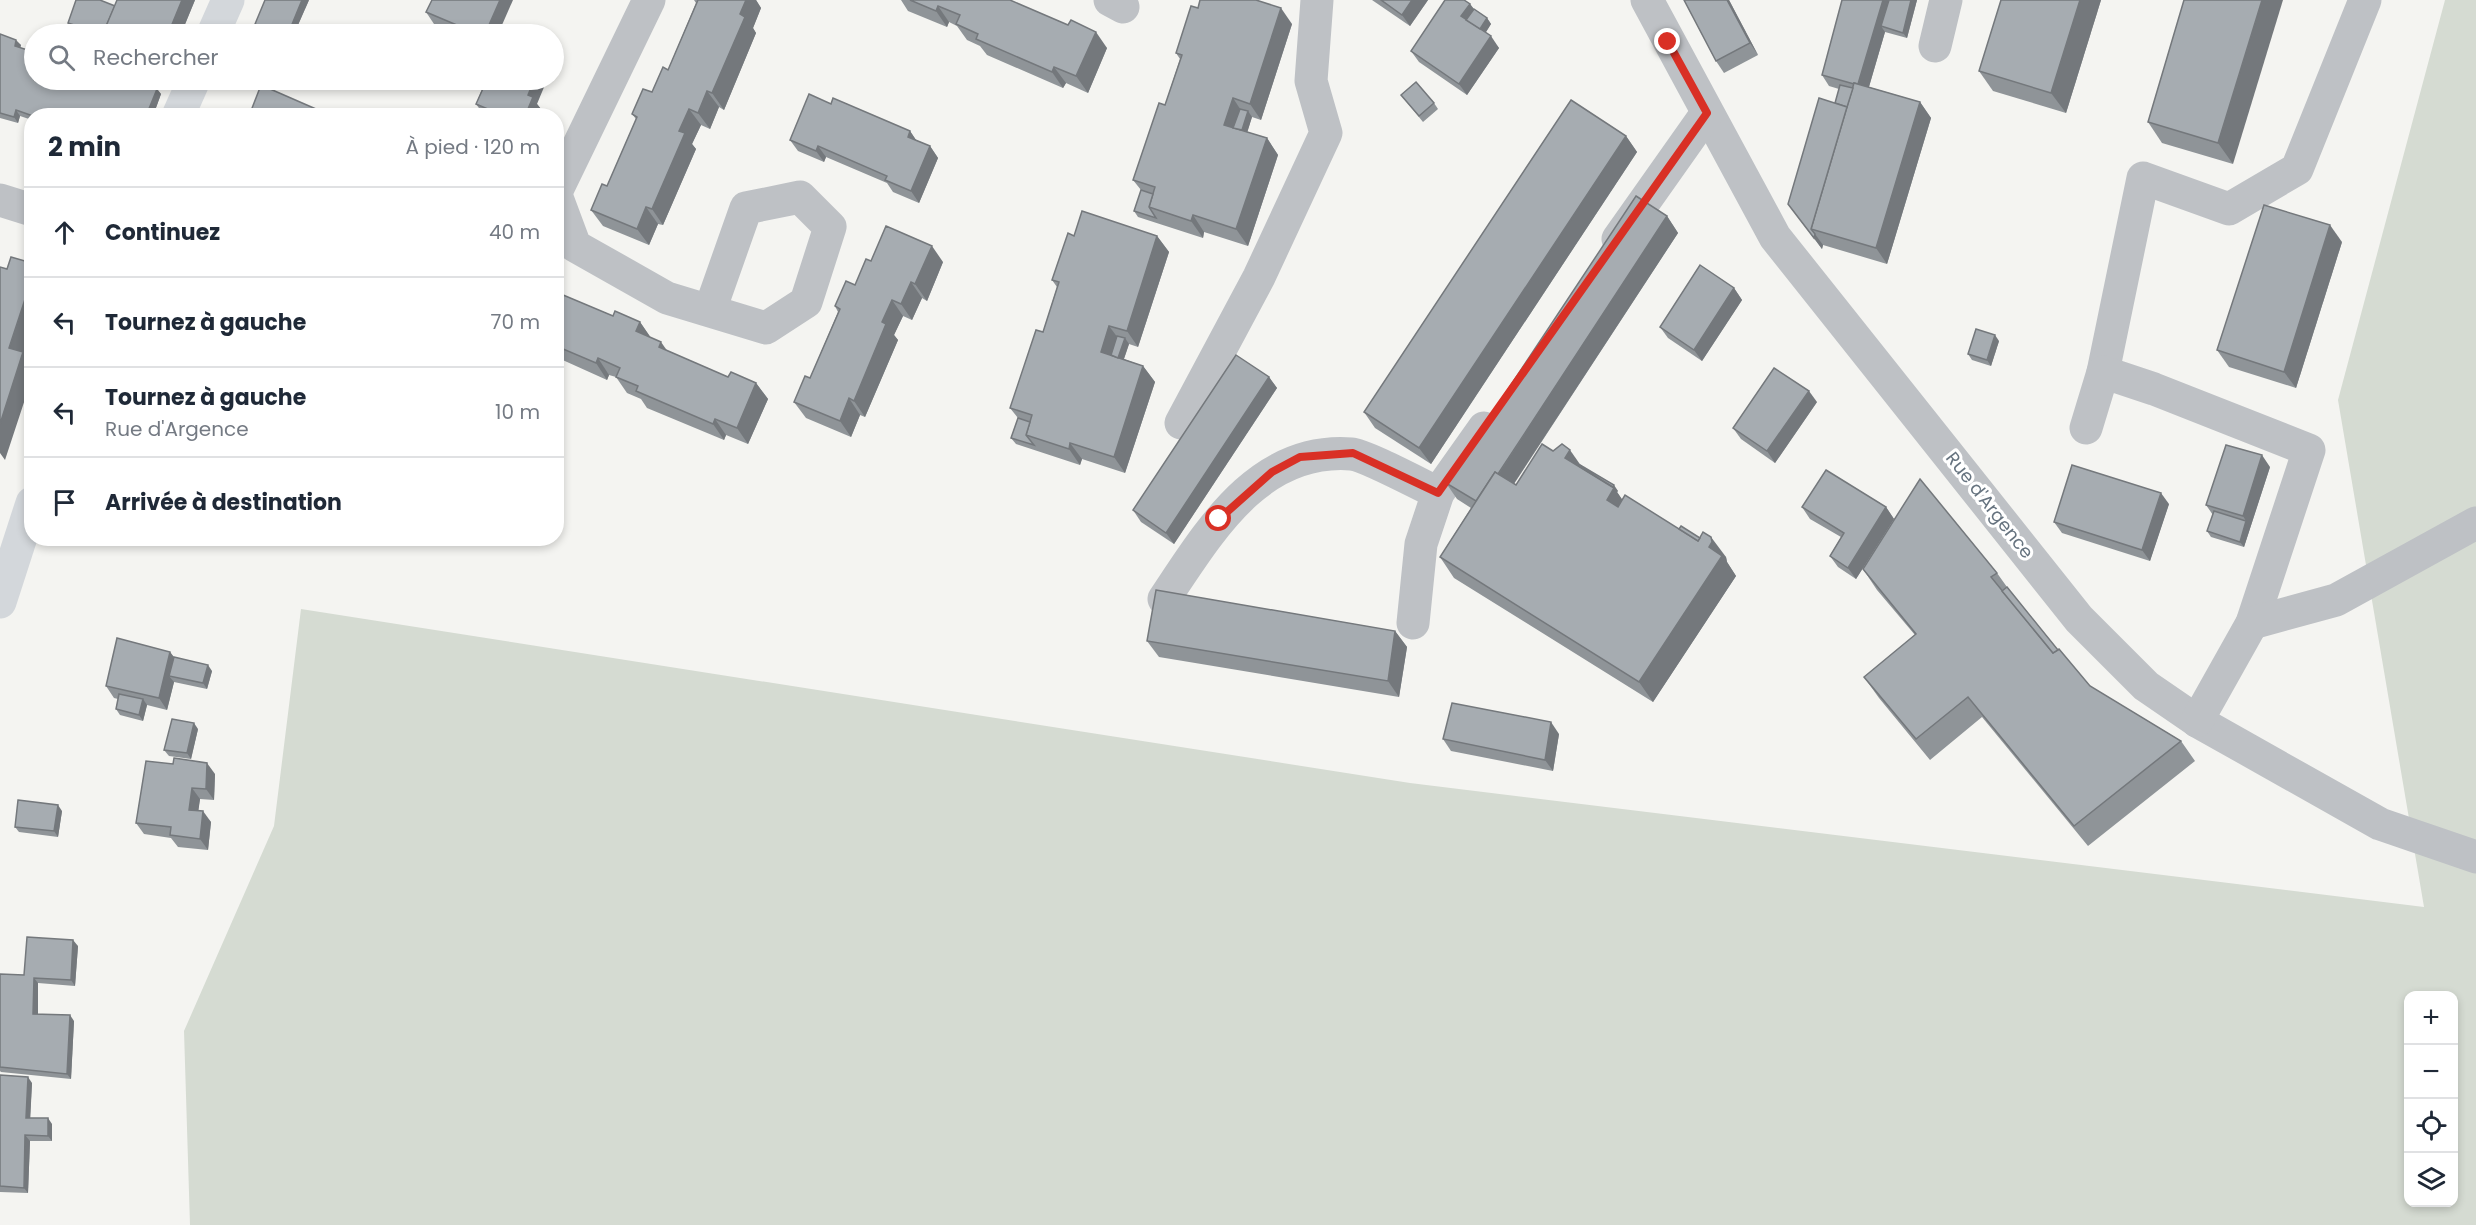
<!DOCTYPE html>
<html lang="fr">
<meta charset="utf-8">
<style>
body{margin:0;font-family:Poppins,sans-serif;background:#f2f2f3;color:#1f2937}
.controls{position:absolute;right:18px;bottom:18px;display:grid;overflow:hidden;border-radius:12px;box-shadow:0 3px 9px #0003}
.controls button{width:54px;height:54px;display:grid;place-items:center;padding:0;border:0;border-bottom:2px solid #e0e1e3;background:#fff;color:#1f2937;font:30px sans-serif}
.stop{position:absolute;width:18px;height:18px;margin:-14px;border:4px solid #d93025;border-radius:50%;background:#fff}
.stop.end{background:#d93025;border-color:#fff;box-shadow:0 2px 6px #0008}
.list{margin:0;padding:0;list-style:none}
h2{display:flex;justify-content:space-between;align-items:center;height:78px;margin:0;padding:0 24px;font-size:26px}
h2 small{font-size:20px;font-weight:400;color:#747a83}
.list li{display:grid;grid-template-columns:39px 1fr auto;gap:18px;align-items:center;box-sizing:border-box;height:90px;padding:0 24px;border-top:2px solid #e0e1e3}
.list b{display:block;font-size:22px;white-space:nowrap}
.list p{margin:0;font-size:20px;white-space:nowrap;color:#747a83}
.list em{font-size:20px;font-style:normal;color:#747a83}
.icon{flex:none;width:33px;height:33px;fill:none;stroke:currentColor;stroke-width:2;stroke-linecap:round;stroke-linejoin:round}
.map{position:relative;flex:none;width:2476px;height:1225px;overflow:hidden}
.search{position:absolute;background:#fff;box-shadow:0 3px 9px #0003;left:24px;top:24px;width:540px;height:66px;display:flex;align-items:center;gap:15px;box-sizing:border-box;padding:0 21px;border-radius:33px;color:#747a83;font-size:22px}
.panel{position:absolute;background:#fff;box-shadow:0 3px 9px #0003;left:24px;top:108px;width:540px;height:438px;border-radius:24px}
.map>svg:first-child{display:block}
.green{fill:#d5dbd2;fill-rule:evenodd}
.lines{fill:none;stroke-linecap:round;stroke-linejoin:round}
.minor{stroke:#bec1c5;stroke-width:33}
.major{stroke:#d3d7db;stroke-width:33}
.wall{fill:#8f9498}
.shaded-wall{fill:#74787c}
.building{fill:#a6acb1;stroke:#74787c;stroke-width:1.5}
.route{stroke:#d93025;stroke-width:8}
.labels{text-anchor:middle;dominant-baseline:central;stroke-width:6;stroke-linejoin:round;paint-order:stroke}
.street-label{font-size:18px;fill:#66737f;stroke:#fff}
</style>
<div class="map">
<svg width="2476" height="1225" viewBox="0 0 2476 1225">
<rect width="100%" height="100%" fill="#f4f4f1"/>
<path class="green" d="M2445 0H2476V1225H190L184 1031 274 826 301 609 1410 783 2424 907 2338 400ZM2408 996H2454V1202H2408Z"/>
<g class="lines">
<g class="minor">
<path d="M1110 0 1123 7"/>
<path d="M1647 0 1775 237 2079 619 2146 686 2197 721 2380 824 2476 857"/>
<path d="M1935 46 1946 0"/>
<path d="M556 192 649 0"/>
<path d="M556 195 575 246 667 298 766 328 806 302 830 227 800 197 746 208 710 310"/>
<path d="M0 200 32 210"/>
<path d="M1618 239 1707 113"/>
<path d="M2103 372 2143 178 2229 209 2297 169 2365 0"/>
<path d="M1181 423 1259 277 1326 133 1311 81 1317 0"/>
<path d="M2086 428 2103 372 2154 389 2309 450 2252 623 2197 721"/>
<path d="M1164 599C1209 532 1258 447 1351 454 1365 455 1421 485 1438 493"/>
<path d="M1413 623 1421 544 1438 493 1484 428"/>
<path d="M2252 623 2336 600 2476 523"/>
</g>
<g class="major">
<path d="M213 34 228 0"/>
<path d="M178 116 194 80"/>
<path d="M0 602 32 503"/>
</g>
</g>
<g class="wall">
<path d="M117 0H195L181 34H88L72 29 68 23 115 6Z"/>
<path d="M309 0 294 34H269L259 30 255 24Z"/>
<path d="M694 0H756L761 8 753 28 756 33 724 110 719 107 710 129 701 125 692 144 696 149 663 225 658 224 649 245 603 226 591 210 607 186 636 119 632 114 652 92 668 70 696 3Z"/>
<path d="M901 0H1010L1107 48 1088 93 1066 83 1063 88 987 55 980 46 967 40 957 26 949 22 947 27 908 11Z"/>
<path d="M1372 0H1428L1410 26Z"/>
<path d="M1684 0H1729L1758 55 1724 73 1716 61Z"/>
<path d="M1842 0H1917L1907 38 1885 32 1869 87 1920 102 1931 118 1887 264 1823 245 1822 249 1788 204 1835 103 1839 89 1829 86 1822 75Z"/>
<path d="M2001 0H2101L2066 113 1993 91 1979 71Z"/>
<path d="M2184 0 2233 164 2162 143 2148 122Z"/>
<path d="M1470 4 1474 9 1487 18 1491 24 1485 33 1499 48 1467 95 1419 62 1411 51Z"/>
<path d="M1198 8 1292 24 1261 120 1252 117 1247 132 1267 138 1278 155 1248 246 1204 232 1203 238 1138 217 1134 211 1141 190 1133 180 1165 105 1180 59 1176 53Z"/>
<path d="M426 12 498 34H459L434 24Z"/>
<path d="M0 34 21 45 20 48 127 84 157 89 161 94 153 116H32V120L20 116 18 123 0 118Z"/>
<path d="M481 80 537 104 541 109 538 116 484 115 476 104 484 84Z"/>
<path d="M1401 95 1434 103 1438 109 1423 122Z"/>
<path d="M831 104 910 131 916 140 930 146 938 158 919 203 893 192 887 183 826 157 824 162 798 151 790 140Z"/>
<path d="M1626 136 1637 152 1431 464 1375 428 1364 412Z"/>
<path d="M1667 216 1678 233 1514 484 1516 485 1553 451 1580 465 1618 491 1617 492 1622 500 1726 557 1727 562 1736 576 1653 702 1454 578 1440 557 1471 508 1457 499 1446 483Z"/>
<path d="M1074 236H1157L1169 252 1138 347 1129 344 1124 359 1143 366 1155 382 1125 473 1082 459 1080 465 1016 444 1011 438 1018 418 1010 408 1043 332 1057 287 1052 280Z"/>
<path d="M2342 242 2296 388 2229 367 2217 350Z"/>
<path d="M871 261 943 262 927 301 922 298 912 320 903 316 894 335 898 340 865 417 860 415 851 437 806 418 794 402 810 378 838 312 835 306 855 285Z"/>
<path d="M1734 288 1742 300 1702 361 1668 338 1660 327Z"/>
<path d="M556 292 613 316 640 322 651 338 667 351 728 377 756 383 768 399 748 444 726 435 724 440 647 408 641 399 627 393 616 377 609 375 607 380 556 357Z"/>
<path d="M1999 341 1991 366 1972 360 1968 354Z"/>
<path d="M1269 377 1277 388 1174 544 1141 522 1133 510Z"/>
<path d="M1817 402 1775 463 1741 439 1733 428Z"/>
<path d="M2270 467 2244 547 2211 537 2207 531 2213 515 2206 505Z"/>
<path d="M2169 504 2150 561 2062 533 2054 522Z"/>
<path d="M1802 507H1886L1894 519 1856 579 1838 567 1830 556 1841 537 1810 519Z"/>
<path d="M1863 569 1997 573 2007 587 2058 650 2090 686 2181 741 2195 761 2088 846 1982 717 1930 760 1879 698 1864 677 1915 635 1877 590Z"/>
<path d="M1395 631 1407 647 1399 697 1159 657 1147 641Z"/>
<path d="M170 652 174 657 212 671 207 689 174 682 167 710 147 705 143 721 120 715 116 709 118 699 114 698 106 686Z"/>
<path d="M198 729 191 759 169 756 164 750Z"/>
<path d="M1559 734 1553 771 1451 751 1443 739Z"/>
<path d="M146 761 215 774 214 800 200 799 198 811 211 822 208 850 178 847 171 838 144 834 136 823Z"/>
<path d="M62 811 58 837 19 832 15 827Z"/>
<path d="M78 946 75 986 38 983V1014L74 1021 71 1079 1 1072 0 1071V984L24 975Z"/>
<path d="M0 1075 32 1083 30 1118 52 1124V1141H30L28 1193 0 1192Z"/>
</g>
<g class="shaded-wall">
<path d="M182 0H195L181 34H168Z"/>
<path d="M302 0H309L294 34H288Z"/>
<path d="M500 0H513L498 34H485Z"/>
<path d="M746 0H756L761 8 753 28 756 33 724 110 712 93 740 14Z"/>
<path d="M1412 0H1428L1410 26 1402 15Z"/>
<path d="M1727 0H1729L1758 55 1750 43Z"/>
<path d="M1883 0H1895L1881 26 1885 32 1826 233 1858 85Z"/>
<path d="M1911 0H1917L1907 38 1903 33Z"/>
<path d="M2080 0H2101L2066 113 2051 93Z"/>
<path d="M2262 0H2283L2233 164 2218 143Z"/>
<path d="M1470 4 1478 15 1465 22 1461 16Z"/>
<path d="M938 6 949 22 947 27 936 11Z"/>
<path d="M1281 8 1292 24 1261 120 1250 104Z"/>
<path d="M1487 18 1491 24 1483 37 1479 31Z"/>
<path d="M1096 32 1107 48 1088 93 1076 76Z"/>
<path d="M1491 36 1499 48 1467 95 1459 84Z"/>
<path d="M16 40 21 45 19 52 15 46Z"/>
<path d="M1054 67 1066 83 1063 88 1052 72Z"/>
<path d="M534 80H547L537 104 541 109 538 116H525L528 95Z"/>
<path d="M157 89 161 94 153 116H146Z"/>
<path d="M707 91 719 107 710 129 698 113Z"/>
<path d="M1233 98 1244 115 1237 137 1224 125Z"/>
<path d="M1920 102 1931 118 1887 264 1876 248Z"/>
<path d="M689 109 701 125 692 144 696 149 663 225 652 209 679 131Z"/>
<path d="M16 110 20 116 18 123 14 117Z"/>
<path d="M1248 111 1252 117 1244 143 1240 137Z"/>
<path d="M910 131 918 143 908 137Z"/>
<path d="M1626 136 1637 152 1431 464 1419 448Z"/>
<path d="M1267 138 1278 155 1248 246 1236 229Z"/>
<path d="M818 146 826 157 824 162 816 151Z"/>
<path d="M930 146 938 158 919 203 911 191Z"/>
<path d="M646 207 658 224 649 245 637 229Z"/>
<path d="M1193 215 1204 232 1203 238 1191 221Z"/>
<path d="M1667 216 1678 233 1490 520 1479 504Z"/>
<path d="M2330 225 2342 242 2296 388 2284 372Z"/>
<path d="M1815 234 1823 245 1822 249 1814 238Z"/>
<path d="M1157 236 1169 252 1138 347 1127 331Z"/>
<path d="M932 246 943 262 927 301 915 284Z"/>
<path d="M32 278V330L24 353 32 364V378L5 460 0 453V424L9 348Z"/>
<path d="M911 282 922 298 912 320 901 304Z"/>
<path d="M1734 288 1742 300 1702 361 1694 350Z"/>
<path d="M892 300 903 316 894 335 898 340 865 417 854 401 882 322Z"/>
<path d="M640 322 651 338 636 331Z"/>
<path d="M1109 326 1121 342 1114 364 1101 352Z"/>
<path d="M1995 335 1999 341 1991 366 1987 360Z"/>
<path d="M1125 338 1129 344 1120 370 1116 364Z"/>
<path d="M661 342 673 359 659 347Z"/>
<path d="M598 358 609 375 607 380 596 363Z"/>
<path d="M1143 366 1155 382 1125 473 1114 457Z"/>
<path d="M1269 377 1277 388 1174 544 1166 533Z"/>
<path d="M756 383 768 399 748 444 737 428Z"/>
<path d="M1809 391 1817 402 1775 463 1767 451Z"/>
<path d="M849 398 860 415 851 437 840 421Z"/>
<path d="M715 419 726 435 724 440 713 424Z"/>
<path d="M1070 443 1082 459 1080 465 1069 449Z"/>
<path d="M1570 450 1584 470 1565 458Z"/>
<path d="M2262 455 2270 467 2244 547 2240 542 2246 521 2243 516Z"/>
<path d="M1614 485 1618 491 1617 492 1629 509 1621 521 1607 500 1609 494Z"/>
<path d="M2161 493 2169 504 2150 561 2142 550Z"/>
<path d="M1886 507 1894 519 1856 579 1848 568Z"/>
<path d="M1711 537 1726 557 1727 562 1736 576 1653 702 1639 682 1709 547Z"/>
<path d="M1395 631 1407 647 1399 697 1388 681Z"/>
<path d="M170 652 178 663 169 676 174 682 167 710 159 698Z"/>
<path d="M208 665 212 671 207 689 203 683Z"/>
<path d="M143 699 147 705 143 721 139 715Z"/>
<path d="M1551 722 1559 734 1553 771 1545 760Z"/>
<path d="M194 723 198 729 191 759 187 753Z"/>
<path d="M207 763 215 774 214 800 206 789Z"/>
<path d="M192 788 200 799 197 821 189 810Z"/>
<path d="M58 805 62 811 58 837 54 831Z"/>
<path d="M203 811 211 822 208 850 200 839Z"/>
<path d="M73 940 78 946 75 986 71 980Z"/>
<path d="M34 978 38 983V1020L33 1014Z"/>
<path d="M70 1015 74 1021 71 1079 67 1074Z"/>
<path d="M28 1077 32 1083 30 1123 26 1118Z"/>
<path d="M48 1118 52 1124V1141L48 1136Z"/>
<path d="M25 1135 30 1141 28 1193 24 1188Z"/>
</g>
<g class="building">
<path d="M76 0H100L115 6 104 31 106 34H101L68 23Z"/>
<path d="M117 0H182L168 34H114L104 31Z"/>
<path d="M265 0H302L288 34H279L255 24Z"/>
<path d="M432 0H500L485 34H478L426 12Z"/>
<path d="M698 0H746L740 14 745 17 712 93 707 91 698 113 689 109 679 131 685 133 652 209 646 207 637 229 591 210 602 184 607 186 637 117 632 114 643 89 652 92 663 67 668 70Z"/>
<path d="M910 0H1010L1068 25 1071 20 1096 32 1076 76 1054 67 1052 72 976 39 978 34 956 24 960 15 938 6 936 11Z"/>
<path d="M1200 0H1256L1281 8 1250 104 1233 98 1224 125 1267 138 1236 229 1193 215 1191 221 1149 207 1155 187 1133 180 1159 103 1165 105 1182 55 1176 53 1191 6 1198 8Z"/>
<path d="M1381 0H1412L1402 15Z"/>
<path d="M1445 0H1464L1470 4 1461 16 1491 36 1459 84 1411 51Z"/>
<path d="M1684 0H1727L1750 43 1716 61Z"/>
<path d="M1842 0H1883L1858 84 1854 83V84L1822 75Z"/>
<path d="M1889 0H1911L1903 33 1881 26Z"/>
<path d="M2001 0H2080L2051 93 1979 71Z"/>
<path d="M2184 0H2262L2218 143 2148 122Z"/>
<path d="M1474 9 1487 18 1480 29 1466 20Z"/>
<path d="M0 34 16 40 15 46 34 52V80H113L127 84 128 80H129L157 89 146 116H33L16 110 14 117 0 113Z"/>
<path d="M481 80H534L528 95 533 97 525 116H504L476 104 486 82Z"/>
<path d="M1416 82 1434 103 1419 116 1401 95Z"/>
<path d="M1854 83 1920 102 1876 248 1811 229Z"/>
<path d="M261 85 332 116H249Z"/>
<path d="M1840 85 1853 88 1847 107 1835 103Z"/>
<path d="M809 94 831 104 833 98 910 131 908 137 930 146 911 191 885 180 887 176 818 146 816 151 790 140Z"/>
<path d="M1819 98 1847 107 1811 229 1815 234 1814 238 1788 204Z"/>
<path d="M1571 100 1626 136 1419 448 1364 412Z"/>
<path d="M1240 109 1248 111 1242 130 1233 128Z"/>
<path d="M1141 190 1153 194 1149 207 1156 218 1134 211Z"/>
<path d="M1636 196 1667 216 1498 474 1495 472 1476 501 1446 483Z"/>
<path d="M2264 205 2330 225 2284 372 2217 350Z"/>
<path d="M1082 211 1157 236 1127 331 1109 326 1101 352 1143 366 1114 457 1070 443 1069 449 1026 435 1032 415 1010 408 1036 330 1043 332 1059 282 1052 280 1068 233 1074 236Z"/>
<path d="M886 226 932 246 915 284 911 282 901 304 892 300 882 322 886 324 854 401 849 398 840 421 794 402 805 376 810 378 840 309 835 306 846 281 855 285 866 259 871 261Z"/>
<path d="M11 257 32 263V278L9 348 23 352 0 424V267L7 269Z"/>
<path d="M1700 265 1734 288 1694 350 1660 327Z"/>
<path d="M556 292 613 316 615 311 640 322 636 331 661 342 659 347 728 377 731 372 756 383 737 428 715 419 713 424 636 391 638 386 616 377 620 368 598 358 596 363 556 346Z"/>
<path d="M1976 329 1995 335 1987 360 1968 354Z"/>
<path d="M1117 336 1125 338 1118 358 1111 355Z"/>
<path d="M1236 355 1269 377 1166 533 1133 510Z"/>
<path d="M1774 368 1809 391 1767 451 1733 428Z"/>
<path d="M1018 418 1030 422 1026 435 1034 445 1011 438Z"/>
<path d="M1542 444 1553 451 1562 444 1570 450 1565 458 1614 488 1607 500 1618 507 1625 495 1698 541 1703 532 1711 537 1712 542 1709 547 1722 556 1639 682 1440 557 1495 472 1516 485Z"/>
<path d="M2226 445 2262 455 2243 516 2206 505Z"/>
<path d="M1580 465 1614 485 1613 487 1579 466Z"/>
<path d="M2072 465 2161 493 2142 550 2054 522Z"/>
<path d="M1826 470 1886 507 1848 568 1830 556 1844 533 1802 507Z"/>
<path d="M1920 479 1997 573 1991 577 2053 653 2059 649 2090 686 2181 741 2074 826 1968 697 1916 739 1864 677 1916 634 1863 569Z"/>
<path d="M2214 511 2246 521 2240 542 2207 531Z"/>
<path d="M1681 526 1700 538 1698 541 1679 529Z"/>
<path d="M2007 587 2058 650 2053 653 2002 591Z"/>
<path d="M1156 590 1395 631 1388 681 1147 641Z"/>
<path d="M117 638 170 652 159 698 106 686Z"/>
<path d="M174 657 208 665 203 683 169 676Z"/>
<path d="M119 694 143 699 139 715 116 709Z"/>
<path d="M1452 703 1551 722 1545 760 1443 739Z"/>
<path d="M172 719 194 723 187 753 164 750Z"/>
<path d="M174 758 207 763 206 789 192 788 189 810 203 811 200 839 170 835 171 827 136 823 146 761 173 764Z"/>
<path d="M18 800 58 805 54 831 15 827Z"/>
<path d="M27 937 73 940 71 980 34 978 33 1014 70 1015 67 1074 0 1067V974L24 975Z"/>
<path d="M0 1075 28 1077 26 1118H48V1136L25 1135 24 1188 0 1186Z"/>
</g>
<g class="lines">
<path class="route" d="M1219 519 1272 472 1300 457 1353 453 1438 493 1707 113 1668 42"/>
</g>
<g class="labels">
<g class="street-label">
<text transform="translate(1990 505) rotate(52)">Rue d'Argence</text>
</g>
</g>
</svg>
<div class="controls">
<button>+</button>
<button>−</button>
<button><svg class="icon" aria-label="locate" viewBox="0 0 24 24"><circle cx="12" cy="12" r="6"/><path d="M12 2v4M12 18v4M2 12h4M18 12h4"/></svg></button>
<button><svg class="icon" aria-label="layers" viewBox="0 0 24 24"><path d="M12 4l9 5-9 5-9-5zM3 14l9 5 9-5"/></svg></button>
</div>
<div class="stop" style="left:1219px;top:519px"></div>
<div class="stop end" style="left:1668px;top:42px"></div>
<div class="search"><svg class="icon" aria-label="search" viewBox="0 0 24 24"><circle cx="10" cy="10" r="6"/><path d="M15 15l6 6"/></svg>Rechercher</div>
<section class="panel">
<h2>2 min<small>À pied · 120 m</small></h2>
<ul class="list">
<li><svg class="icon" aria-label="ahead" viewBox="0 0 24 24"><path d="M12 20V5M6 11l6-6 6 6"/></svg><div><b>Continuez</b></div><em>40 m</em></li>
<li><svg class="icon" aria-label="left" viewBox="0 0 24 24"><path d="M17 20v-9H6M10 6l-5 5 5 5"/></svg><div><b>Tournez à gauche</b></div><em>70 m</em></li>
<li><svg class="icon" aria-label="left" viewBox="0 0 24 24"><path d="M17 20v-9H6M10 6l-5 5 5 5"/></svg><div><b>Tournez à gauche</b><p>Rue d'Argence</p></div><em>10 m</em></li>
<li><svg class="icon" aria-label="arrive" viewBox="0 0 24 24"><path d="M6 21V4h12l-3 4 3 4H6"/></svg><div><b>Arrivée à destination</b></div></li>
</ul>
</section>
</div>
